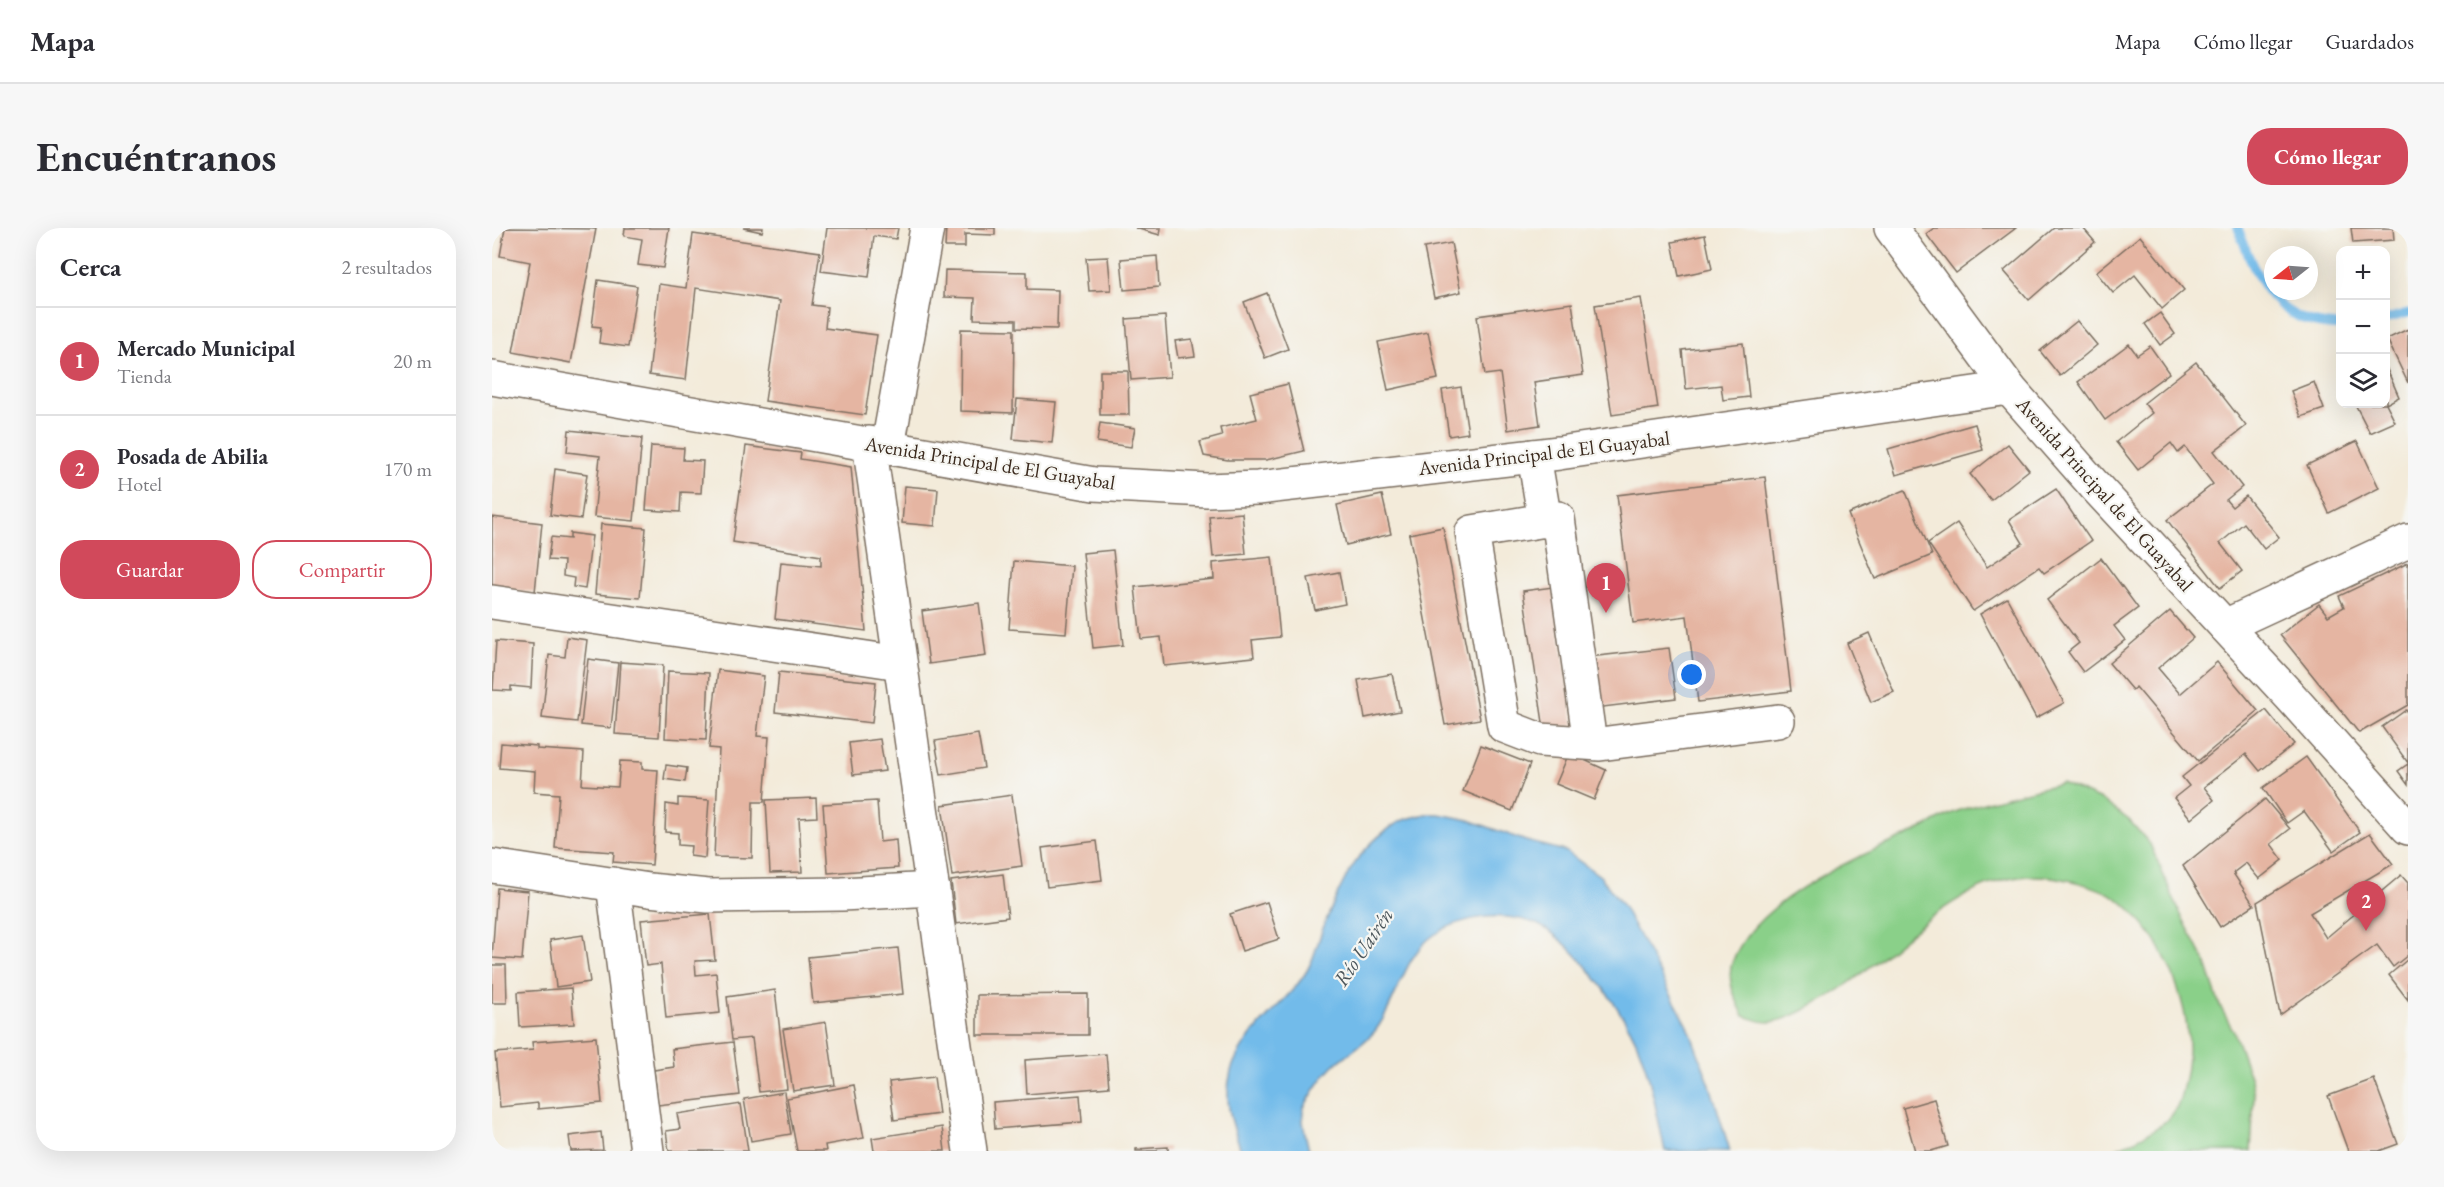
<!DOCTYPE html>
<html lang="es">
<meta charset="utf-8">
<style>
body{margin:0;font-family:"EB Garamond",serif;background:#f7f7f7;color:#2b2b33}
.controls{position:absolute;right:18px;top:18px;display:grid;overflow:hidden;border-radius:12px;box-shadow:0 6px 24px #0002}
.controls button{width:54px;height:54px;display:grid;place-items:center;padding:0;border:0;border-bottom:2px solid #e1e1e2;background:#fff;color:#2b2b33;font:30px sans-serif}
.compass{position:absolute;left:1772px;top:18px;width:54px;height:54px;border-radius:50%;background:#fff;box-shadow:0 6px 24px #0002;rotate:253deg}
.you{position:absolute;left:1200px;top:447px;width:21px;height:21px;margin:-15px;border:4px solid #fff;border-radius:50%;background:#1a73e8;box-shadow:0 0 0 9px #1a73e833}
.badge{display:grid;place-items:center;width:39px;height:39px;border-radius:50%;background:#d1495b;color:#fff;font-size:20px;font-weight:700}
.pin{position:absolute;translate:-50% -50px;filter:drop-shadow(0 2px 3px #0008)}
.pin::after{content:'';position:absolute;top:32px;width:21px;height:18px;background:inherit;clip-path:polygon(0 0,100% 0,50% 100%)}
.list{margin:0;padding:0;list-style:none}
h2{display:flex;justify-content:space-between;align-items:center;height:78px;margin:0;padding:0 24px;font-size:26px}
h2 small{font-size:20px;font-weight:400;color:#7c7c81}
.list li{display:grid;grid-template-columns:39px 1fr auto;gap:18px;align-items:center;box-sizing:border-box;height:108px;padding:0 24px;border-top:2px solid #e1e1e2}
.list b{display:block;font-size:22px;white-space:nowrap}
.list p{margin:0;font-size:20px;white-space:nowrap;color:#7c7c81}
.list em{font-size:20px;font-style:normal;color:#7c7c81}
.actions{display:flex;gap:12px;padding:18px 24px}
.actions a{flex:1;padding:14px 0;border:2px solid #d1495b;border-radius:24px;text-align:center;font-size:21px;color:#d1495b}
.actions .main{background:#d1495b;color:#fff}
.icon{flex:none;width:33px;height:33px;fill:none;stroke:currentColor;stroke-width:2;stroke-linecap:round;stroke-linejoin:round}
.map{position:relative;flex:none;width:1916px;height:923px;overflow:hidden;border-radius:24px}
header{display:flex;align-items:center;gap:36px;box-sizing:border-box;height:84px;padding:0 30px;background:#fff;border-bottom:2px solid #e1e1e2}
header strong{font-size:28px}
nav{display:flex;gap:33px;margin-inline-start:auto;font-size:21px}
.intro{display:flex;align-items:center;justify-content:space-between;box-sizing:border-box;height:144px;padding:0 36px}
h1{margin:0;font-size:42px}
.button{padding:15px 27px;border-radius:24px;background:#d1495b;color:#fff;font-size:21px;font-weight:700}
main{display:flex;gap:36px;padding:0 36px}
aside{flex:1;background:#fff;border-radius:24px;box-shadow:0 6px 24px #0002}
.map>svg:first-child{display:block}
.green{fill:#8ad089;stroke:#627d54;stroke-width:1.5}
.water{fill:#72bbea;stroke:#567284;stroke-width:1.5}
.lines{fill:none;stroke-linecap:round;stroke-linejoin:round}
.stream{stroke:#72bbea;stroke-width:9}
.building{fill:#e5b5a2}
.minor-casing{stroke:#7b6e60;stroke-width:36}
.minor{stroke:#fff;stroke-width:33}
.labels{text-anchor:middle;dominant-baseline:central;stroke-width:4.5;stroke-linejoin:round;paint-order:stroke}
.street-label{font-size:20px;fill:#3b2a1e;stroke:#f6f6f2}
.water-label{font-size:21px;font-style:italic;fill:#4c565b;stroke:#f6f6f2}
</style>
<header>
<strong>Mapa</strong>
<nav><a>Mapa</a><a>Cómo llegar</a><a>Guardados</a></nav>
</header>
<div class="intro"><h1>Encuéntranos</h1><a class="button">Cómo llegar</a></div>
<main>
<aside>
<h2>Cerca<small>2 resultados</small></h2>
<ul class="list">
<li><span class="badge">1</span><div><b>Mercado Municipal</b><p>Tienda</p></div><em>20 m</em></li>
<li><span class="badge">2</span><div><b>Posada de Abilia</b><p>Hotel</p></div><em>170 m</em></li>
</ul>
<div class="actions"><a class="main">Guardar</a><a>Compartir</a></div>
</aside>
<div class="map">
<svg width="1916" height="923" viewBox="0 0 1916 923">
<rect width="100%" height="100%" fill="#f6f6f2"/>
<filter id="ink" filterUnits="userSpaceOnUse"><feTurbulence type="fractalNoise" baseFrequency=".0167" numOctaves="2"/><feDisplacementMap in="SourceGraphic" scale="12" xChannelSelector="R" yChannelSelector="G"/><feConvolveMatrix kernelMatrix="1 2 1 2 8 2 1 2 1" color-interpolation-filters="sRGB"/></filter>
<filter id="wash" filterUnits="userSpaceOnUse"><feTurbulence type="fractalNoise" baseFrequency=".008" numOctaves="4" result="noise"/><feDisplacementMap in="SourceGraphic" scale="24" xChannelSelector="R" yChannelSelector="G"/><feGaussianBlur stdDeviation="1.35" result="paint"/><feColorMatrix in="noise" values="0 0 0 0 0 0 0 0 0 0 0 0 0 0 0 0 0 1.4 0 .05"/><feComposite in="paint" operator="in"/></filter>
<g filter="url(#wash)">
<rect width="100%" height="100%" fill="#f3ebda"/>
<path class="green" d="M1570 555 1611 573 1637 592 1658 616 1688 685 1713 733 1728 778 1742 804 1759 852 1762 867 1759 923H1620C1639 913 1664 904 1679 888 1687 879 1689 867 1692 855 1707 794 1678 715 1630 674 1613 659 1567 648 1544 648 1454 647 1392 745 1316 780 1305 786 1291 793 1278 794 1270 795 1259 790 1252 788 1244 772 1234 753 1240 735 1260 676 1356 632 1410 610 1428 603 1445 591 1463 584 1498 572 1534 564 1570 555Z"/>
<path class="water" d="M933 586H947L977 592 1034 613 1073 623 1108 648 1131 678 1196 798 1218 857 1238 923H1173C1165 887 1159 848 1144 813 1128 779 1078 708 1042 695 1009 683 970 688 942 707 910 729 906 774 883 803 871 817 855 826 841 838 832 847 824 859 817 871 815 874 811 879 811 883 809 895 815 911 817 923H749C740 894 731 874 739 843 750 806 789 780 811 749 821 735 824 720 830 703 847 659 864 619 907 594 914 590 925 589 933 586Z"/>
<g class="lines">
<g class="stream">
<path d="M1746 0C1766 55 1783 96 1848 98"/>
<path d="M1894 91 1916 85"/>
</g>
</g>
<g id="blocks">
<g class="building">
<path d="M13 0 104 1 79 135 21 124 38 34 8 28Z"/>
<path d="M133 0H177L171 40 146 37 150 11 132 8Z"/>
<path d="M251 0H271L270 4Z"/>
<path d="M335 0H406L404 11 382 8 377 49 329 43Z"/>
<path d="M454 0H503V7L473 6V19H453Z"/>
<path d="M643 0H669L668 7Z"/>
<path d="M1442 0H1524L1464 45 1434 6Z"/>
<path d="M1562 0H1591L1603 14 1537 72 1512 43Z"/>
<path d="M1859 0H1901L1902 12 1861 15Z"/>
<path d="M201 6 328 24 320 77 335 79 333 100 385 107 373 187 273 173 288 73 204 60 194 152 157 147 167 56 194 60Z"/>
<path d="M1213 7 1220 41 1187 48 1180 14Z"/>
<path d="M1648 8 1692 62 1670 81 1643 47 1621 65 1604 44Z"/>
<path d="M959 15 969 64 942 70 932 20Z"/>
<path d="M665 28 667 59 632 62 629 31Z"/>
<path d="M616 29 619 62 597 63 594 30Z"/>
<path d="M453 42 535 44V61L566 62 565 101 524 100V92L482 91 483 70 452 69Z"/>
<path d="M106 52 145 58 136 119 107 115 109 99 100 98Z"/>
<path d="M775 65 796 121 773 130 752 74Z"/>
<path d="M1149 70 1166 180 1120 187 1103 77Z"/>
<path d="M1080 75 1091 147 1042 154 1048 197 1016 202 1008 145 993 147 985 88Z"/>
<path d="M1668 85 1683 106 1668 117 1653 96Z"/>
<path d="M673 88 678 149 639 152 634 91Z"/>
<path d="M1585 93 1605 117 1568 148 1548 123Z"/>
<path d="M469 101 522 102 521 185 468 183Z"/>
<path d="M1916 101V155L1895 111Z"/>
<path d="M936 104 946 151 896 162 886 114Z"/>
<path d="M700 111 703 128 686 130 683 113Z"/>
<path d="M1251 115 1257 169 1231 172 1229 157 1194 161 1190 122Z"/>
<path d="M1637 116 1645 127 1658 118 1677 145 1613 192 1586 154Z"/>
<path d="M1704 134 1754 198 1722 223 1750 259 1734 272 1740 279 1754 268 1787 309 1772 321 1752 295 1728 315 1750 343 1728 360 1675 292 1721 256 1693 219 1686 225 1679 215 1646 242 1624 214 1660 185 1652 175Z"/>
<path d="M1894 139 1907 169 1894 176 1903 194 1878 205 1863 176H1894Z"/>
<path d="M608 143H636L637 187H608Z"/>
<path d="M1822 154 1832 181 1809 189 1799 163Z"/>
<path d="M796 156 812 223 774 232H736L712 228 708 214 730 208 728 200 765 191 758 165Z"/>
<path d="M969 159 976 205 957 208 950 162Z"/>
<path d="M525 171 564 174 560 215 521 211Z"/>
<path d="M608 195 643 200 639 219 605 214Z"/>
<path d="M1483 196 1491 222 1404 247 1396 221Z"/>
<path d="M77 202 150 210 142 293 102 289 108 228 75 224Z"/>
<path d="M1865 213 1887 260 1837 285 1815 237Z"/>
<path d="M1516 216 1537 242 1499 272 1478 246Z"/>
<path d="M159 218 192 220 191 232 211 233 209 265 189 264 188 284 154 282Z"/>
<path d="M254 218 309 225 308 231 359 239 374 403 283 391 289 334 329 338V328L241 314Z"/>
<path d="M63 241 95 246 89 291 58 287Z"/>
<path d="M1273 249 1299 463 1206 474 1195 388 1141 395 1125 267Z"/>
<path d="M413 258 446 261 443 298 410 295Z"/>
<path d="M1564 261 1599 313 1552 345 1547 339 1481 383 1436 315 1465 295 1495 339 1531 315 1517 292Z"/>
<path d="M1413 262 1440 327 1383 351 1356 286Z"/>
<path d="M890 267 899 306 854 317 845 277Z"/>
<path d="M750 285 754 326 721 329 717 288Z"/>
<path d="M0 289 50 295 43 364 0 360Z"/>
<path d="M109 296 154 300 148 370 103 366Z"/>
<path d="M951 299 988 491 953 497 917 306Z"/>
<path d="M78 305 100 308 93 361 81 359 82 350 71 348 72 333 56 332 59 309 78 311Z"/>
<path d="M621 322 631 417 601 420 591 325Z"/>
<path d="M780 329 788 409 760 412 762 429 672 438 669 409 649 411 643 359 722 351 721 335Z"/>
<path d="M1609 330 1646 380 1622 398 1633 412 1591 444 1576 424 1587 415 1555 372Z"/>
<path d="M522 333 580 338 574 405 517 401Z"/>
<path d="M1916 335V477L1867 505 1788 407 1827 376 1836 388 1852 379 1847 368Z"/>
<path d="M847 344 853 376 823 382 816 350Z"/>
<path d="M1061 359 1082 497 1052 501 1031 363Z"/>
<path d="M1515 370 1572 475 1544 490 1488 386Z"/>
<path d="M487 375 494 428 437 436 430 383Z"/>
<path d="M1678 383 1701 410 1666 440 1688 466 1725 434 1766 483 1706 533 1644 459 1640 462 1617 435Z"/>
<path d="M1377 405 1402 464 1379 474 1355 415Z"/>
<path d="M75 409 95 412 85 494 50 490 57 427 73 429Z"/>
<path d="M4 413 41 416 39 460 19 458V463L1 462Z"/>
<path d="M1177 420 1184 470 1103 480 1097 429Z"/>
<path d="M96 431 126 435 119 500 89 497Z"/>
<path d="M128 434 171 437 167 509 123 506Z"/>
<path d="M226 442 272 448 265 508 277 509 272 574H261L260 630 222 629 227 521 217 520Z"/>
<path d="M176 443 217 445 214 512 173 510Z"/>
<path d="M287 444 384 454 380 495 283 484Z"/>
<path d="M900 446 908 483 873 490 866 452Z"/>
<path d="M1774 482 1802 516 1768 543 1754 526 1712 559 1722 572 1699 591 1682 570 1697 558 1690 549Z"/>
<path d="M1914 482 1916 485V535L1890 499Z"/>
<path d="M486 506 492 540 449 547 443 513Z"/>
<path d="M388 511 393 543 361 547 357 515Z"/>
<path d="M9 515 45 518V521L92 524 90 557 126 559 128 533 150 534V541L166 542 160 637 121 634 122 624 63 620 67 566 42 564 43 543 7 540Z"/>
<path d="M989 517 1038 536 1020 583 971 563Z"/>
<path d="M1077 525 1114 542 1102 572 1064 556Z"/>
<path d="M1814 529 1868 604 1841 623 1812 583 1795 595 1771 560Z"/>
<path d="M1916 536V557L1906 543Z"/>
<path d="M174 537 195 540 193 554 172 551Z"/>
<path d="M520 567 530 638 460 648 450 577Z"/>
<path d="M186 570 217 572 213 630 198 628 199 618 186 617V605L173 604 174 576 186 578Z"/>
<path d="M324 570 325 589 307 590 310 644 278 645 274 572Z"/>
<path d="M1773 571 1798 601 1779 616 1791 632 1767 651 1754 635 1741 645 1762 677 1728 699 1691 638Z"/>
<path d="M385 573 388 614 404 612 406 640 336 645 331 576Z"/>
<path d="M1878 605 1901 636 1818 685 1834 710 1909 647 1916 655V727L1901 739 1885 717 1788 787 1765 674Z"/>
<path d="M605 613 610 652 555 659 550 620Z"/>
<path d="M511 646 516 689 464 696 459 653Z"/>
<path d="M5 660 36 663 30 732 0 730Z"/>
<path d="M775 674 787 711 750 723 738 686Z"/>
<path d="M218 686 223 732 203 733 204 747 224 745 228 785 174 790 169 736 154 738 149 692Z"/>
<path d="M91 707 98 754 64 759 58 712Z"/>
<path d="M406 720 411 766 321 775 316 729Z"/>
<path d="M1916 731V772L1897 747Z"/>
<path d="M0 737H14L15 775H0Z"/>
<path d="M79 760 82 796 28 799 26 764Z"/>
<path d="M283 762 295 861 267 864 260 810 240 812 235 769Z"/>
<path d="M596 766V807H485V767Z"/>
<path d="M334 794 343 857 301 863 291 801Z"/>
<path d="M104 809 110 875 46 881V875L8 879 3 825 41 822 40 814Z"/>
<path d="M241 814 248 867 166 877 162 842 182 839 180 821Z"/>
<path d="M614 826 617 859 535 866 533 832Z"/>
<path d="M442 849 447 886 402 892 397 854Z"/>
<path d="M1882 851 1906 916 1887 923H1856L1836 868Z"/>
<path d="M362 857 372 910 333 917 334 923H305L295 870Z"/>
<path d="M292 864 299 906 259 913 252 871Z"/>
<path d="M588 867 590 894 503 901 501 874Z"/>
<path d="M1442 871 1456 918 1439 923H1423L1411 880Z"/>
<path d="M249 876 256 923H177L174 903 188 901 185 886Z"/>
<path d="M450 899 453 923H382L380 910Z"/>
<path d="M109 904 111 922 79 923 77 908Z"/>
<path d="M676 919V923H644V921Z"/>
</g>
</g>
</g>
<g filter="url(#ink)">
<use href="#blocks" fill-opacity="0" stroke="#7b6e60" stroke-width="1.5"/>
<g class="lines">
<g class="minor-casing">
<g id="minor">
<path d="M1399 0 1517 160 1602 257 1798 468 1916 600"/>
<path d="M0 150 602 256 715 262 766 260 1067 225 1517 160"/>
<path d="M377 215 478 923"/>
<path d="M396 218 435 0"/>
<path d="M1042 228 1053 293"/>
<path d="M0 374 408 435"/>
<path d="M1733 398 1916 313"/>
<path d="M1098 515 1066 290 980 304 1012 498 1048 512 1108 516 1286 493"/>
<path d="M0 638 157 662 216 668 350 666 441 661"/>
<path d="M121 656 155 923"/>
</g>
</g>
<use href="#minor" class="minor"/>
</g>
</g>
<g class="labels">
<g class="street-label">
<text transform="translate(1052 225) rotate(-7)">Avenida Principal de El Guayabal</text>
<text transform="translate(498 235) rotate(9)">Avenida Principal de El Guayabal</text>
<text transform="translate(1613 266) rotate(48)">Avenida Principal de El Guayabal</text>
</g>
<g class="water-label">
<text transform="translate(871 719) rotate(-56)">Río Uairén</text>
</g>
</g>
</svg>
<div class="controls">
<button>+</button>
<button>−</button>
<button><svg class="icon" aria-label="layers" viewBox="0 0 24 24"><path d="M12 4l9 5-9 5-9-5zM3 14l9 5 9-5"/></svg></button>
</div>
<svg class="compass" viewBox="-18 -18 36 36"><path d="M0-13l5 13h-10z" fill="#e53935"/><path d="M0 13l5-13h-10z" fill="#7c7c81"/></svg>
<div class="you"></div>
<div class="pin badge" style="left:1114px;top:385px">1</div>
<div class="pin badge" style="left:1874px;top:703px">2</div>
</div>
</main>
